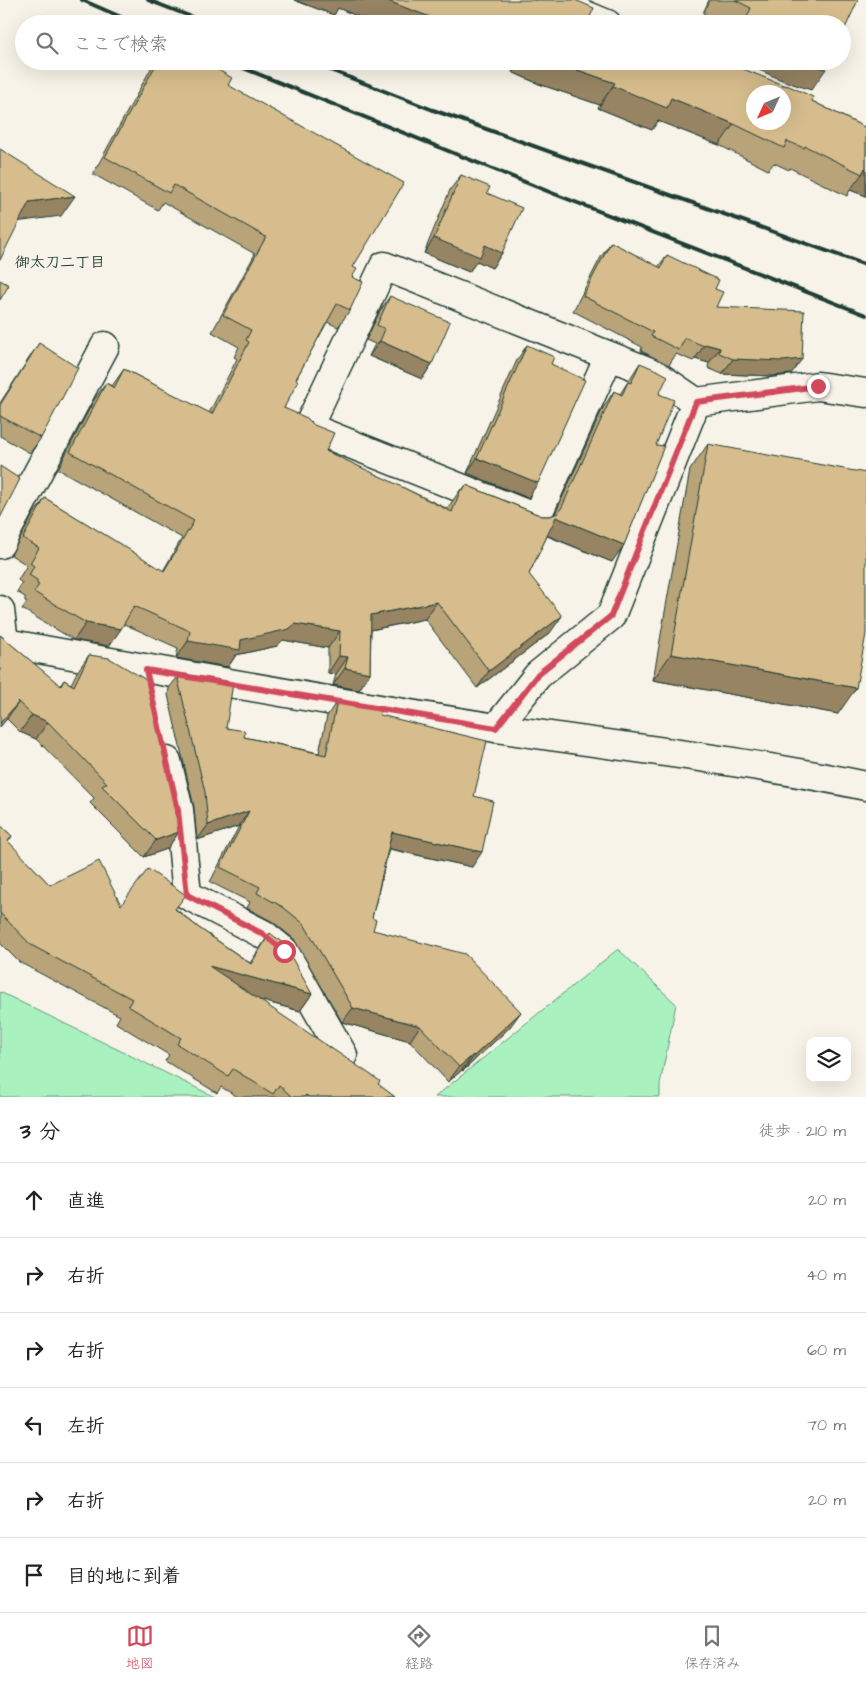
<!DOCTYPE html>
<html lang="ja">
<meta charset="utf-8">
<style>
body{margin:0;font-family:"Architects Daughter","Klee One",sans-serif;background:#f6f6f6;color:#222}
.controls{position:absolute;right:15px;bottom:15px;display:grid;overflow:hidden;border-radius:10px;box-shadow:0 5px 20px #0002}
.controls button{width:45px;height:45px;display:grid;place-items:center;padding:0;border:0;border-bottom:1px solid #e0e0e0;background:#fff;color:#222;font:25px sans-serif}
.compass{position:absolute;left:746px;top:85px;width:45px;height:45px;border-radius:50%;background:#fff;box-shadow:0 5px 20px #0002;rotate:226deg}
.stop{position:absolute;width:15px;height:15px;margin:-11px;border:4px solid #d1495b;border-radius:50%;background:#fff}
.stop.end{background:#d1495b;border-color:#fff;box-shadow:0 1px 5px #0008}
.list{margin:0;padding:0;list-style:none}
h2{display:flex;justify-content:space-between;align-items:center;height:65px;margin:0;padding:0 20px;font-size:21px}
h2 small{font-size:16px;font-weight:400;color:#767676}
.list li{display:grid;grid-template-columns:32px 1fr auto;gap:15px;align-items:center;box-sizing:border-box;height:75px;padding:0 20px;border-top:1px solid #e0e0e0}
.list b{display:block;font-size:19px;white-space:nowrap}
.list em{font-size:16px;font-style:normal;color:#767676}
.icon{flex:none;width:28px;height:28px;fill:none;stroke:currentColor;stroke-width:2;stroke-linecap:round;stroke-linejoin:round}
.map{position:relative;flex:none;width:866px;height:1097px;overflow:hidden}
.search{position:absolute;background:#fff;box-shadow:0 5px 20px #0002;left:15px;right:15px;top:15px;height:55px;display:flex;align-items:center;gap:12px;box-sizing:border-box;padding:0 18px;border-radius:28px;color:#767676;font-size:19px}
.sheet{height:515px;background:#fff}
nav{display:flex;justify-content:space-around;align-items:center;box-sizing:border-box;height:70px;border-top:1px solid #e0e0e0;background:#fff;font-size:14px;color:#767676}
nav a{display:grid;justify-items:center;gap:2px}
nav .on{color:#d1495b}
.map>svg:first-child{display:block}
.green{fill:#a9f2c0;stroke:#64987a}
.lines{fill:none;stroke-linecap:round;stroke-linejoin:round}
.minor-casing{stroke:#1f3d34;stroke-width:31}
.minor{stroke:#f7f3e8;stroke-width:28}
.rail{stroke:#1f3d34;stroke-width:4}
.wall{fill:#b9a379;stroke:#1f3d34}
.shaded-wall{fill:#968463;stroke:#1f3d34}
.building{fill:#d7bd8d;stroke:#1f3d34;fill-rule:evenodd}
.route{stroke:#d1495b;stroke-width:6}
.labels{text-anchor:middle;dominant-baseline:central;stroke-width:4;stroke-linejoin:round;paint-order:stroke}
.neighbourhood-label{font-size:15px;font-weight:bold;fill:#1f3d34;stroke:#f7f3e8}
</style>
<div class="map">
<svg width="866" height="1097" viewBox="0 0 866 1097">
<rect width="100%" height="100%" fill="#f7f3e8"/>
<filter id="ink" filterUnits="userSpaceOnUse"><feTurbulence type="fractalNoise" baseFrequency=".02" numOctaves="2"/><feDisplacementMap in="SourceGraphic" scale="10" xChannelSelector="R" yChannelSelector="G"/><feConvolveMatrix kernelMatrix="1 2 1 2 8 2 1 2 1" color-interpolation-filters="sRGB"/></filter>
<g filter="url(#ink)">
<g class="green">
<path d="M618 949 676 1004 660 1084V1097H435Z"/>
<path d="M0 992 215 1097H0Z"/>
</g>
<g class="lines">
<g class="minor-casing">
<g id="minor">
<path d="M549 0 607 24"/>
<path d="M609 356 536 518 308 427 384 266 655 374 696 402 818 386 866 393"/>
<path d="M0 544 105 346"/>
<path d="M0 610 4 642"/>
<path d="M0 642C165 672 330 702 496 728 619 747 744 760 866 786"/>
<path d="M496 728 538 675 611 616 696 402"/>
<path d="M167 761 179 810 187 895 263 934 284 951 343 1055"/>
</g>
</g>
<use href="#minor" class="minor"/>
<g class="rail">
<path d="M82 0 137 24"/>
<path d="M148 0 210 24"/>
<path d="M226 61 552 193 866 315"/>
<path d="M307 61 433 110 866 265"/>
</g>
</g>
<g class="wall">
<path d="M294 0 589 19 602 24H376L338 8 334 15Z"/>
<path d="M709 0H858L842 24H724L703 13Z"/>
<path d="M155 61H203L228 85 353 267 350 310 338 327 327 322 296 379 284 408 326 451 448 509 449 506 461 489 462 490 466 485 542 516H550L555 514 603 408 614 391 620 394 640 363 659 394 656 445 612 562 547 536 529 574 550 633 477 688 425 619 371 630 370 673 359 690 333 685 336 674 328 673V648L283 640 277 646 236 655 228 667 176 658 178 648 124 624 109 646 74 640 22 609 27 602 25 601V597L17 592 22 583 18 580 27 565 11 555 33 515 45 498 163 571 182 538 58 469 94 400 106 383 112 386 124 369 209 413 237 359 234 357 239 347 212 332 255 254 163 202 158 210 93 174Z"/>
<path d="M495 61H719L812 101 866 128V196L850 190 847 196 790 168 789 170 774 163 768 170 719 145 658 121 652 130 598 108 600 105 539 84 512 72 513 69Z"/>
<path d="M461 175 487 193 502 253 492 268 477 261 469 272 424 253 450 190Z"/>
<path d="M611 242 658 267 667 255 715 289 716 307 791 374 772 376 722 374 708 368 709 363 695 359 693 361 676 354 669 365 641 351 642 347 573 311 601 257Z"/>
<path d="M390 296 432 364 422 379 369 356 375 344 366 340 380 311Z"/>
<path d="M39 343 41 438 30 453 0 436V403Z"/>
<path d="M527 345 551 364 528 498 467 473 517 360Z"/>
<path d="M708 444 838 714 653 680 690 470Z"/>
<path d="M0 635 60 686 64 680 71 684 77 672 89 655 179 832 167 849 144 857 90 803 94 798 36 739 20 732 7 719Z"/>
<path d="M180 674 226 728 244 737 319 753 327 716 337 701 380 715 474 796 472 867 389 849 372 918 373 930 510 1027 463 1071 462 1070 448 1082 410 1041 342 1022 294 939 273 922 247 908 250 902 210 882 239 826 197 840 194 807 168 695 169 688Z"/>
<path d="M0 825 12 836 8 842 50 885 121 905 176 909 199 928 250 963 270 933 312 994 300 1011 259 1000 395 1097H238L221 1087 217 1093 165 1061 169 1055 116 1023 120 1016 19 962 0 943Z"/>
</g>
<g class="shaded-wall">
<path d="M294 0H386L449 24H376L338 8 334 15Z"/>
<path d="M519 61H552L615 83 600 105 539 84 512 72Z"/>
<path d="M739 61H805L826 69 811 90 784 81Z"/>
<path d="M613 86 671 98 734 124 719 145 658 121 652 130 598 108Z"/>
<path d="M865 168 866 169V196L850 190 862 174Z"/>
<path d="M75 196 61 216 15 222 29 202Z"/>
<path d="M434 238 485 245 502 253 492 268 477 261 469 272 424 253Z"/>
<path d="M380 341 432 364 422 379 369 356Z"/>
<path d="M705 344 720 348 709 363 695 359Z"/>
<path d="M733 359H802L791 374 772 376 722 374Z"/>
<path d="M477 458 538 483 528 498 467 473Z"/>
<path d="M556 517 624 545 612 562 544 534Z"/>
<path d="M437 602 425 619 360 632 371 615Z"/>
<path d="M562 616 550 633 477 688 489 671Z"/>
<path d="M86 623 121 629 109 646 74 640Z"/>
<path d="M295 624 340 631 328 648 283 640 277 646 236 655 228 667 176 658 188 641 241 640Z"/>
<path d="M671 654 856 688 838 714 653 680Z"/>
<path d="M339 656 348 657 336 674 328 673Z"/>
<path d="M345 668 370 673 359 690 333 685Z"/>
<path d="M18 703 6 720 0 727V723Z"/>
<path d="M32 715 48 722 36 739 20 732Z"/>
<path d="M249 811 239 826 197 840 208 825Z"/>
<path d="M179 832 167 849 144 857 156 840Z"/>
<path d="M392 832 482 852 472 867 382 847Z"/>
<path d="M209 966 312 994 300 1011 197 983Z"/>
<path d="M353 1008 420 1026 410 1041 342 1022Z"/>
<path d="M521 1012 510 1027 463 1071 474 1056Z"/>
<path d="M473 1055 462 1070 448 1082 459 1067Z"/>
</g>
<g class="building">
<path d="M386 0H575L594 8 589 19 602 24H475L460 17 458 24H449L406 8Z"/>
<path d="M735 0H858L842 35V24H744L751 8Z"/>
<path d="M158 61H203L232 78 228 85 404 183 353 267 357 269 352 277 363 282 350 310 337 304 296 379 298 381 284 408 307 418 314 425 334 433 326 451 388 480 452 512 461 489 463 490 466 485 542 516H550L558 513 562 507 614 391 622 395 628 382 631 383 640 363 659 371 668 376 659 394 674 400 656 445 664 446 624 545 556 517 529 574 562 616 489 671 437 602 371 615 370 673 345 668 348 657 339 656 340 631 295 624 289 629 241 640 240 650 188 641 190 631 134 606 121 629 86 623 34 592 39 585 37 584V580L29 575 34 566 30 563 39 548 23 538 45 498 164 571 194 521 70 452 106 383 114 388 124 369 212 414 249 342 246 340 251 330 223 315 266 237 174 185 169 193 105 157Z"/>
<path d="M552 61H719L725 64 726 62 783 85 789 86 813 97 812 101 866 128V169L865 168 862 174 805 146 804 148 787 141 784 148 734 124 671 98 667 108 613 86 615 83ZM754 92H784V122H754Z"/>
<path d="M805 61H830L826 69Z"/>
<path d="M0 149 75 196 29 202 0 260Z"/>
<path d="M461 175 490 187 487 193 522 208 502 253 485 245 480 257 434 238Z"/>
<path d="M611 242 661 268 667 255 719 280 715 289 723 292 716 307 804 311 802 359 783 361 733 359 719 353 720 348 705 344 704 346 685 338 679 350 651 336 653 332 583 296Z"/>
<path d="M0 280 9 285 0 300Z"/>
<path d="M390 296 450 322 432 364 380 341 385 329 377 325Z"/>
<path d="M39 343 78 368 41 438 0 416V405Z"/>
<path d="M527 345 554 357 551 364 585 380 538 483 477 458Z"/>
<path d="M708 444 866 473V634L856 688 671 654Z"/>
<path d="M0 466 20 479 0 518Z"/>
<path d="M0 635 61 686 64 680 74 686 89 655 109 658 148 681 175 796 179 832 156 840 102 786 107 783 48 722 32 715 17 701 18 703 0 723Z"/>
<path d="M180 674 233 683 226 728 245 731 244 737 326 755 337 701 382 709 380 715 487 741 474 796 493 801 482 852 392 832 372 918 376 920 373 930 465 954 521 1012 474 1056 473 1055 459 1067 420 1026 353 1008 304 924 283 907 257 893 260 887 220 867 249 811 208 825 205 792 178 680Z"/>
<path d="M0 825 12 836 8 841 50 885 99 861 121 905 148 869 186 895 175 909 199 928 251 964 270 933 284 944 312 994 209 966 380 1081 378 1084 395 1097H309L306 1095 304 1097H292L279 1085 273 1094 233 1069 228 1076 177 1044 181 1038 128 1006 132 999 31 945 0 913Z"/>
</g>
</g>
<g class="lines" filter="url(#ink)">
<path class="route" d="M284 951 263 934 187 895 178 810 146 670 496 728 538 674 611 616 696 402 818 386"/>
</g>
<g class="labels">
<g class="neighbourhood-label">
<text x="60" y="262">御太刀二丁目</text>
</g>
</g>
</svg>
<div class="controls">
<button><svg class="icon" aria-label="layers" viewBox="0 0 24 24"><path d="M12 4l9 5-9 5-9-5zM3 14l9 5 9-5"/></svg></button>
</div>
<svg class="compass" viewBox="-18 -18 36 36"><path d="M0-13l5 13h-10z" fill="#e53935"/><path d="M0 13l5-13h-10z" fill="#767676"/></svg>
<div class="stop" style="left:284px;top:951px"></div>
<div class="stop end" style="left:818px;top:386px"></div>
<div class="search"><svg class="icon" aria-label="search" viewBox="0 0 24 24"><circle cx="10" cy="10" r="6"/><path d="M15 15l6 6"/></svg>ここで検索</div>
</div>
<section class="sheet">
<h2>3 分<small>徒歩 · 210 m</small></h2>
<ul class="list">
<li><svg class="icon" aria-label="ahead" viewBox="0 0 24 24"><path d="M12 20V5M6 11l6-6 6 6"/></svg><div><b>直進</b></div><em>20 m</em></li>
<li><svg class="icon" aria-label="right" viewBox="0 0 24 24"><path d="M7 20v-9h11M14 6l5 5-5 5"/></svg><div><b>右折</b></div><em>40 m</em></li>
<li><svg class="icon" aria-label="right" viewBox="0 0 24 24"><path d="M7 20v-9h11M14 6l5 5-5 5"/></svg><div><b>右折</b></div><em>60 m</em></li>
<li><svg class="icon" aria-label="left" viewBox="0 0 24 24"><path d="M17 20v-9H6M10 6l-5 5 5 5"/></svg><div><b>左折</b></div><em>70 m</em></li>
<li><svg class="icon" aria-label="right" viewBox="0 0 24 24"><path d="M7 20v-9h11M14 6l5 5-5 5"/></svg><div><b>右折</b></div><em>20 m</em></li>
<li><svg class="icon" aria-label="arrive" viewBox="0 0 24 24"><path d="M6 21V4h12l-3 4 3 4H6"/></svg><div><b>目的地に到着</b></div></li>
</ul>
</section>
<nav>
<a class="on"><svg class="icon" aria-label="map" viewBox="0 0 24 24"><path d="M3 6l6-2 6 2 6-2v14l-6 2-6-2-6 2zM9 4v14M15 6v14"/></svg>地図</a>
<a><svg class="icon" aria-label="directions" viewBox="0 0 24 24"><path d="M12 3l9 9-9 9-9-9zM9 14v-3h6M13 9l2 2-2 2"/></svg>経路</a>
<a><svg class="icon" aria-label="saved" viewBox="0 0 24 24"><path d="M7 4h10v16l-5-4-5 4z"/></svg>保存済み</a>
</nav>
